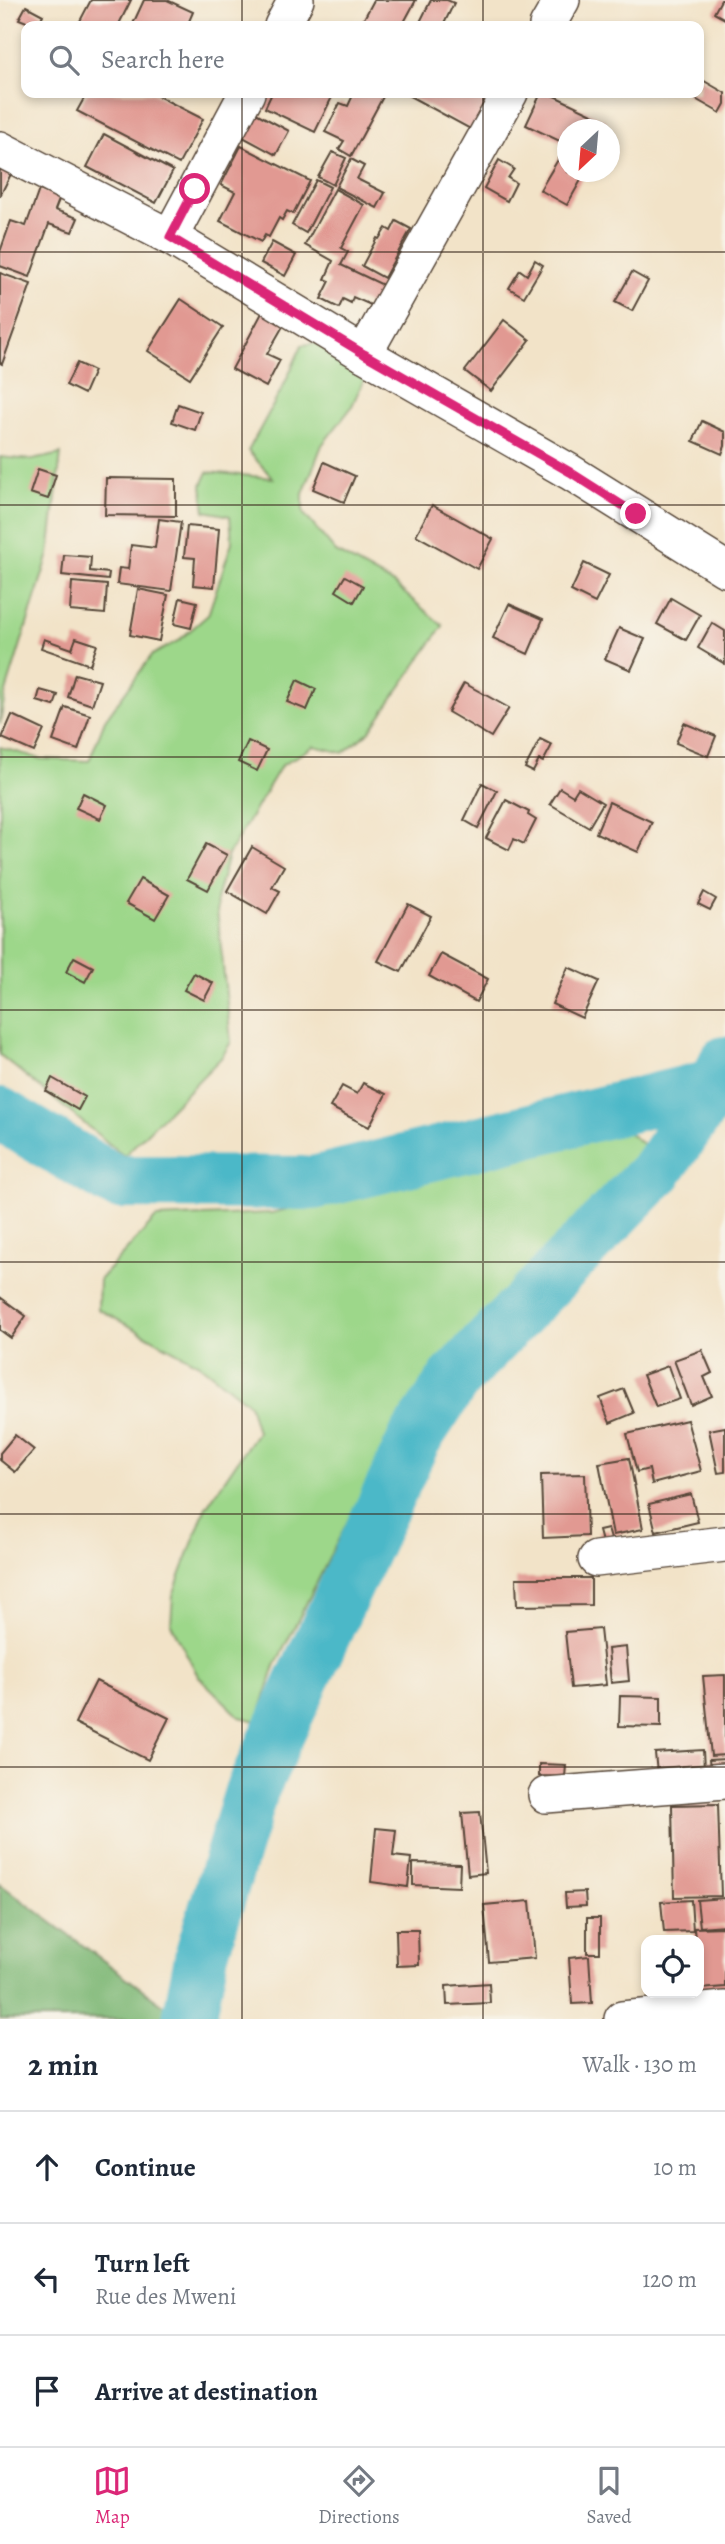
<!DOCTYPE html>
<meta charset="utf-8">
<style>
body{margin:0;font-family:Alegreya,serif;background:#f6f6f7;color:#1f2937}
.controls{position:absolute;right:21px;bottom:21px;display:grid;overflow:hidden;border-radius:14px;box-shadow:0 4px 10px #0003}
.controls button{width:63px;height:63px;display:grid;place-items:center;padding:0;border:0;border-bottom:2px solid #e0e1e3;background:#fff;color:#1f2937;font:35px sans-serif}
.compass{position:absolute;left:557px;top:119px;width:63px;height:63px;border-radius:50%;background:#fff;box-shadow:0 4px 10px #0003;rotate:206deg}
.stop{position:absolute;width:21px;height:21px;margin:-16px;border:5px solid #db2777;border-radius:50%;background:#fff}
.stop.end{background:#db2777;border-color:#fff;box-shadow:0 2px 7px #0008}
.list{margin:0;padding:0;list-style:none}
h2{display:flex;justify-content:space-between;align-items:center;height:91px;margin:0;padding:0 28px;font-size:30px}
h2 small{font-size:23px;font-weight:400;color:#747a83}
.list li{display:grid;grid-template-columns:46px 1fr auto;gap:21px;align-items:center;box-sizing:border-box;height:112px;padding:0 28px;border-top:2px solid #e0e1e3}
.list b{display:block;font-size:26px;white-space:nowrap}
.list p{margin:0;font-size:23px;white-space:nowrap;color:#747a83}
.list em{font-size:23px;font-style:normal;color:#747a83}
.icon{flex:none;width:38px;height:38px;fill:none;stroke:currentColor;stroke-width:2;stroke-linecap:round;stroke-linejoin:round}
.map{position:relative;flex:none;width:725px;height:2019px;overflow:hidden}
.search{position:absolute;background:#fff;box-shadow:0 4px 10px #0003;left:21px;right:21px;top:21px;height:77px;display:flex;align-items:center;gap:18px;box-sizing:border-box;padding:0 24px;border-radius:14px;color:#747a83;font-size:26px}
.sheet{height:427px;background:#fff}
nav{display:flex;justify-content:space-around;align-items:center;box-sizing:border-box;height:98px;border-top:2px solid #e0e1e3;background:#fff;font-size:19px;color:#747a83}
nav a{display:grid;justify-items:center;gap:4px}
nav .on{color:#db2777}
.map>svg:first-child{display:block}
.green{fill:#9dd78a;stroke:#6c8054;stroke-width:2}
.forest{fill:#7eb876;stroke:#5c714a;stroke-width:2}
.lines{fill:none;stroke-linecap:round;stroke-linejoin:round}
.river{stroke:#4cb8c8;stroke-width:54}
.building{fill:#e19992}
.minor-casing{stroke:#564638;stroke-width:38}
.minor{stroke:#fff;stroke-width:35}
.route{stroke:#db2777;stroke-width:9}
.grid{fill:none;stroke:#3b2a1e;stroke-width:2;stroke-opacity:0.55}
</style>
<div class="map">
<svg width="725" height="2019" viewBox="0 0 725 2019">
<rect width="100%" height="100%" fill="#f7f3e8"/>
<filter id="ink" filterUnits="userSpaceOnUse"><feTurbulence type="fractalNoise" baseFrequency=".0143" numOctaves="2"/><feDisplacementMap in="SourceGraphic" scale="14" xChannelSelector="R" yChannelSelector="G"/><feConvolveMatrix kernelMatrix="1 2 1 2 8 2 1 2 1" color-interpolation-filters="sRGB"/></filter>
<filter id="wash" filterUnits="userSpaceOnUse"><feTurbulence type="fractalNoise" baseFrequency=".00686" numOctaves="4" result="noise"/><feDisplacementMap in="SourceGraphic" scale="28" xChannelSelector="R" yChannelSelector="G"/><feGaussianBlur stdDeviation="1.57" result="paint"/><feColorMatrix in="noise" values="0 0 0 0 0 0 0 0 0 0 0 0 0 0 0 0 0 1.4 0 .05"/><feComposite in="paint" operator="in"/></filter>
<g filter="url(#wash)">
<rect width="100%" height="100%" fill="#f2e3c8"/>
<g class="green">
<path d="M325 342 368 371 351 408 322 445 303 494V513L336 552 394 584 443 626 369 732 343 753 314 746 281 766 228 855 216 900 231 1042 221 1058 124 1156 0 1055V747L41 759 89 761 105 720 152 655 178 641 208 615 232 542 230 516 205 511 202 485 208 472 273 478 248 451 283 387 302 345Z"/>
<path d="M61 454 49 554 5 695 0 724V457L32 460Z"/>
<path d="M599 1129 626 1131 649 1149 440 1361 400 1417 275 1666 257 1721 240 1717 198 1676 171 1624 173 1595 205 1509 257 1432 249 1404 199 1364 98 1309 99 1280 156 1218 272 1213Z"/>
</g>
<path class="forest" d="M0 1884 177 2015V2019H0Z"/>
<g class="lines">
<g class="river">
<path d="M0 1114 116 1182 313 1183 716 1085"/>
<path d="M189 2019 202 1953 251 1792 414 1440 455 1378 657 1170 716 1085 725 1063"/>
</g>
</g>
<g id="blocks">
<g class="building">
<path d="M91 0H131L118 26H89L80 21Z"/>
<path d="M144 0H167L193 12 187 26H132Z"/>
<path d="M374 0H416L402 26H360Z"/>
<path d="M431 0H447L454 3 443 26H418Z"/>
<path d="M721 0H725V19L714 13Z"/>
<path d="M26 6 43 15 37 26 19 19Z"/>
<path d="M699 78 725 93V104L720 113 685 93H699Z"/>
<path d="M87 93H152L203 119 179 164 77 111Z"/>
<path d="M272 93H334L315 132 265 108Z"/>
<path d="M354 93H385L351 156 339 149 344 141 325 132 340 103 348 106Z"/>
<path d="M404 93H495L474 131Z"/>
<path d="M541 93H548L607 121 603 130H568V145L526 125Z"/>
<path d="M254 112 289 131 276 155 241 136Z"/>
<path d="M104 134 173 171 156 203 87 167Z"/>
<path d="M241 146 310 181 293 214 287 211 282 220 279 218 269 237 265 235 261 242 220 221 235 192 221 185Z"/>
<path d="M332 152 346 158 333 185 318 177Z"/>
<path d="M559 158 568 162V172L585 173 567 205 540 190Z"/>
<path d="M351 159 364 166 357 179 385 193 377 208 336 187Z"/>
<path d="M499 160 514 169 508 178 516 183 507 201 484 188Z"/>
<path d="M0 166 12 172 0 196Z"/>
<path d="M316 180 330 187 306 233 292 225Z"/>
<path d="M335 189 364 205 341 248 348 252 341 265 383 285 373 306 353 297 351 303 343 299 339 308 321 299 330 281 325 279 333 261 305 245Z"/>
<path d="M39 190 60 197 55 210 78 218 72 232 49 224 30 277 0 266V252L11 221 26 226Z"/>
<path d="M396 221 411 229 384 278 362 266 377 238 379 239 386 228 391 231Z"/>
<path d="M272 242 296 255 285 276 261 263Z"/>
<path d="M535 260 543 265 524 297 509 288 520 270 527 275Z"/>
<path d="M632 272 648 281 632 311 615 302Z"/>
<path d="M0 273 31 284 2 364 0 363Z"/>
<path d="M181 299 223 327 190 378 148 351Z"/>
<path d="M264 309 286 321 267 354 280 360 266 387 232 369Z"/>
<path d="M504 320 530 340 491 391 465 371Z"/>
<path d="M77 363 94 371 84 394 66 385Z"/>
<path d="M178 404 201 412 195 430 172 422Z"/>
<path d="M702 421 725 432V446L722 454 693 441Z"/>
<path d="M324 462 355 476 344 502 313 489Z"/>
<path d="M38 469 56 475 48 499 30 493Z"/>
<path d="M106 478 176 479V516L105 515Z"/>
<path d="M432 505 493 539 477 569 416 535Z"/>
<path d="M159 519 181 522 171 591 117 584 119 568 128 569 131 545 155 548Z"/>
<path d="M187 526 219 529 214 587 193 585 195 558 184 557Z"/>
<path d="M64 555 91 557 90 571 109 573 108 580 62 575Z"/>
<path d="M584 563 609 575 595 603 571 591Z"/>
<path d="M345 576 363 586 354 602 336 591Z"/>
<path d="M72 582 107 585 105 614 70 611Z"/>
<path d="M138 589 168 595 159 641 130 635Z"/>
<path d="M180 598 197 602 191 628 174 624Z"/>
<path d="M671 598 700 615 686 640 657 624Z"/>
<path d="M509 604 543 619 528 654 493 638Z"/>
<path d="M712 623 725 631V664L698 648Z"/>
<path d="M619 628 645 639 631 670 605 659Z"/>
<path d="M76 638 97 645 90 665 41 648 44 639 72 649Z"/>
<path d="M75 674 100 681 92 705 68 697Z"/>
<path d="M297 680 316 689 307 710 287 702Z"/>
<path d="M464 683 509 708 491 737 448 712Z"/>
<path d="M40 690 58 695 54 706 37 701Z"/>
<path d="M65 707 90 715 78 750 53 741Z"/>
<path d="M12 715 44 730 34 752 2 738Z"/>
<path d="M684 723 716 736 708 756 676 743Z"/>
<path d="M540 739 552 745 543 762 539 760 533 772 525 768Z"/>
<path d="M248 741 267 750 257 771 238 762Z"/>
<path d="M482 783 497 791 478 828 464 820Z"/>
<path d="M560 788 573 796 578 788 603 803 589 827 550 804Z"/>
<path d="M83 793 107 805 100 819 76 808Z"/>
<path d="M506 800 529 812 528 815 536 820 524 844 514 839 509 850 486 838Z"/>
<path d="M609 802 652 822 638 852 596 833Z"/>
<path d="M206 844 227 855 208 890 187 879Z"/>
<path d="M252 847 284 866 272 887 280 891 267 914 227 891Z"/>
<path d="M140 879 169 895 155 919 126 903Z"/>
<path d="M704 892 716 899 710 910 698 904Z"/>
<path d="M408 904 431 916 401 972 378 961Z"/>
<path d="M441 954 488 979 476 1002 429 976Z"/>
<path d="M74 957 93 967 85 982 66 972Z"/>
<path d="M568 967 599 981 582 1018 552 1004Z"/>
<path d="M194 973 213 983 204 1000 184 990Z"/>
<path d="M52 1078 85 1097 78 1110 46 1091Z"/>
<path d="M363 1083 386 1094 369 1127 330 1107 342 1086 357 1094Z"/>
<path d="M0 1297 26 1316 11 1338 0 1330Z"/>
<path d="M702 1350 712 1373 704 1377 712 1396 691 1405 674 1360Z"/>
<path d="M668 1366 680 1399 656 1407 643 1375Z"/>
<path d="M624 1389 634 1413 610 1423 600 1398Z"/>
<path d="M687 1420 701 1471 652 1484 649 1469 637 1472 627 1434Z"/>
<path d="M725 1427V1472L718 1473 709 1430Z"/>
<path d="M15 1435 34 1450 15 1472 0 1460V1453Z"/>
<path d="M629 1458 643 1529 613 1535 599 1463Z"/>
<path d="M585 1474 587 1536 543 1538 541 1475Z"/>
<path d="M691 1494 698 1522 656 1532 649 1504Z"/>
<path d="M608 1529 611 1539 602 1542 599 1531Z"/>
<path d="M516 1578H591V1605L517 1606Z"/>
<path d="M600 1629 606 1685 571 1688 565 1632Z"/>
<path d="M626 1647 629 1681 611 1683 608 1649Z"/>
<path d="M725 1675V1755L711 1756 703 1676Z"/>
<path d="M96 1681 169 1718 148 1760 75 1723Z"/>
<path d="M620 1696 661 1697V1727L619 1726Z"/>
<path d="M703 1750 704 1769 657 1773 655 1753Z"/>
<path d="M725 1759V1768H710L709 1760Z"/>
<path d="M539 1764 566 1765 565 1777 539 1776Z"/>
<path d="M718 1804 721 1896 674 1897 672 1805Z"/>
<path d="M480 1812 486 1873 468 1875 462 1813Z"/>
<path d="M376 1828 396 1830 393 1856 411 1858 408 1887 371 1882Z"/>
<path d="M413 1863 460 1864 459 1887 413 1885Z"/>
<path d="M585 1892 586 1906 566 1907 565 1893Z"/>
<path d="M725 1898V1925L700 1927 697 1900Z"/>
<path d="M691 1900 693 1931 664 1932 661 1902Z"/>
<path d="M530 1901 535 1958 489 1962 484 1905Z"/>
<rect x="587" y="1918" width="13" height="35"/>
<path d="M725 1927V1987L699 1989V1940H695L694 1928Z"/>
<path d="M396 1930H418L419 1965 397 1966Z"/>
<path d="M589 1956 592 2003 572 2004 569 1958Z"/>
<path d="M489 1983 490 2003 447 2005 446 1986Z"/>
</g>
</g>
</g>
<g filter="url(#ink)">
<use href="#blocks" fill-opacity="0" stroke="#564638" stroke-width="2"/>
<g class="lines">
<g class="minor-casing">
<g id="minor">
<path d="M282 26 296 0"/>
<path d="M547 26 562 0"/>
<path d="M0 149 170 237 364 354 570 472 725 569"/>
<path d="M170 237 247 93"/>
<path d="M364 354 510 93"/>
<path d="M596 1559 725 1544"/>
<path d="M546 1795 725 1781"/>
<path d="M622 2019 725 2009"/>
</g>
</g>
<use href="#minor" class="minor"/>
</g>
</g>
<g class="lines" filter="url(#ink)">
<path class="route" d="M195 189 170 237 364 354 570 472 636 514"/>
</g>
<path class="grid" d="M242 0V26M483 0V26M242 93V2019M483 93V2019M0 252H725M0 505H725M0 757H725M0 1010H725M0 1262H725M0 1514H725M0 1767H725"/>
</svg>
<div class="controls">
<button><svg class="icon" aria-label="locate" viewBox="0 0 24 24"><circle cx="12" cy="12" r="6"/><path d="M12 2v4M12 18v4M2 12h4M18 12h4"/></svg></button>
</div>
<svg class="compass" viewBox="-18 -18 36 36"><path d="M0-13l5 13h-10z" fill="#e53935"/><path d="M0 13l5-13h-10z" fill="#747a83"/></svg>
<div class="stop" style="left:195px;top:189px"></div>
<div class="stop end" style="left:636px;top:514px"></div>
<div class="search"><svg class="icon" aria-label="search" viewBox="0 0 24 24"><circle cx="10" cy="10" r="6"/><path d="M15 15l6 6"/></svg>Search here</div>
</div>
<section class="sheet">
<h2>2 min<small>Walk · 130 m</small></h2>
<ul class="list">
<li><svg class="icon" aria-label="ahead" viewBox="0 0 24 24"><path d="M12 20V5M6 11l6-6 6 6"/></svg><div><b>Continue</b></div><em>10 m</em></li>
<li><svg class="icon" aria-label="left" viewBox="0 0 24 24"><path d="M17 20v-9H6M10 6l-5 5 5 5"/></svg><div><b>Turn left</b><p>Rue des Mweni</p></div><em>120 m</em></li>
<li><svg class="icon" aria-label="arrive" viewBox="0 0 24 24"><path d="M6 21V4h12l-3 4 3 4H6"/></svg><div><b>Arrive at destination</b></div></li>
</ul>
</section>
<nav>
<a class="on"><svg class="icon" aria-label="map" viewBox="0 0 24 24"><path d="M3 6l6-2 6 2 6-2v14l-6 2-6-2-6 2zM9 4v14M15 6v14"/></svg>Map</a>
<a><svg class="icon" aria-label="directions" viewBox="0 0 24 24"><path d="M12 3l9 9-9 9-9-9zM9 14v-3h6M13 9l2 2-2 2"/></svg>Directions</a>
<a><svg class="icon" aria-label="saved" viewBox="0 0 24 24"><path d="M7 4h10v16l-5-4-5 4z"/></svg>Saved</a>
</nav>
